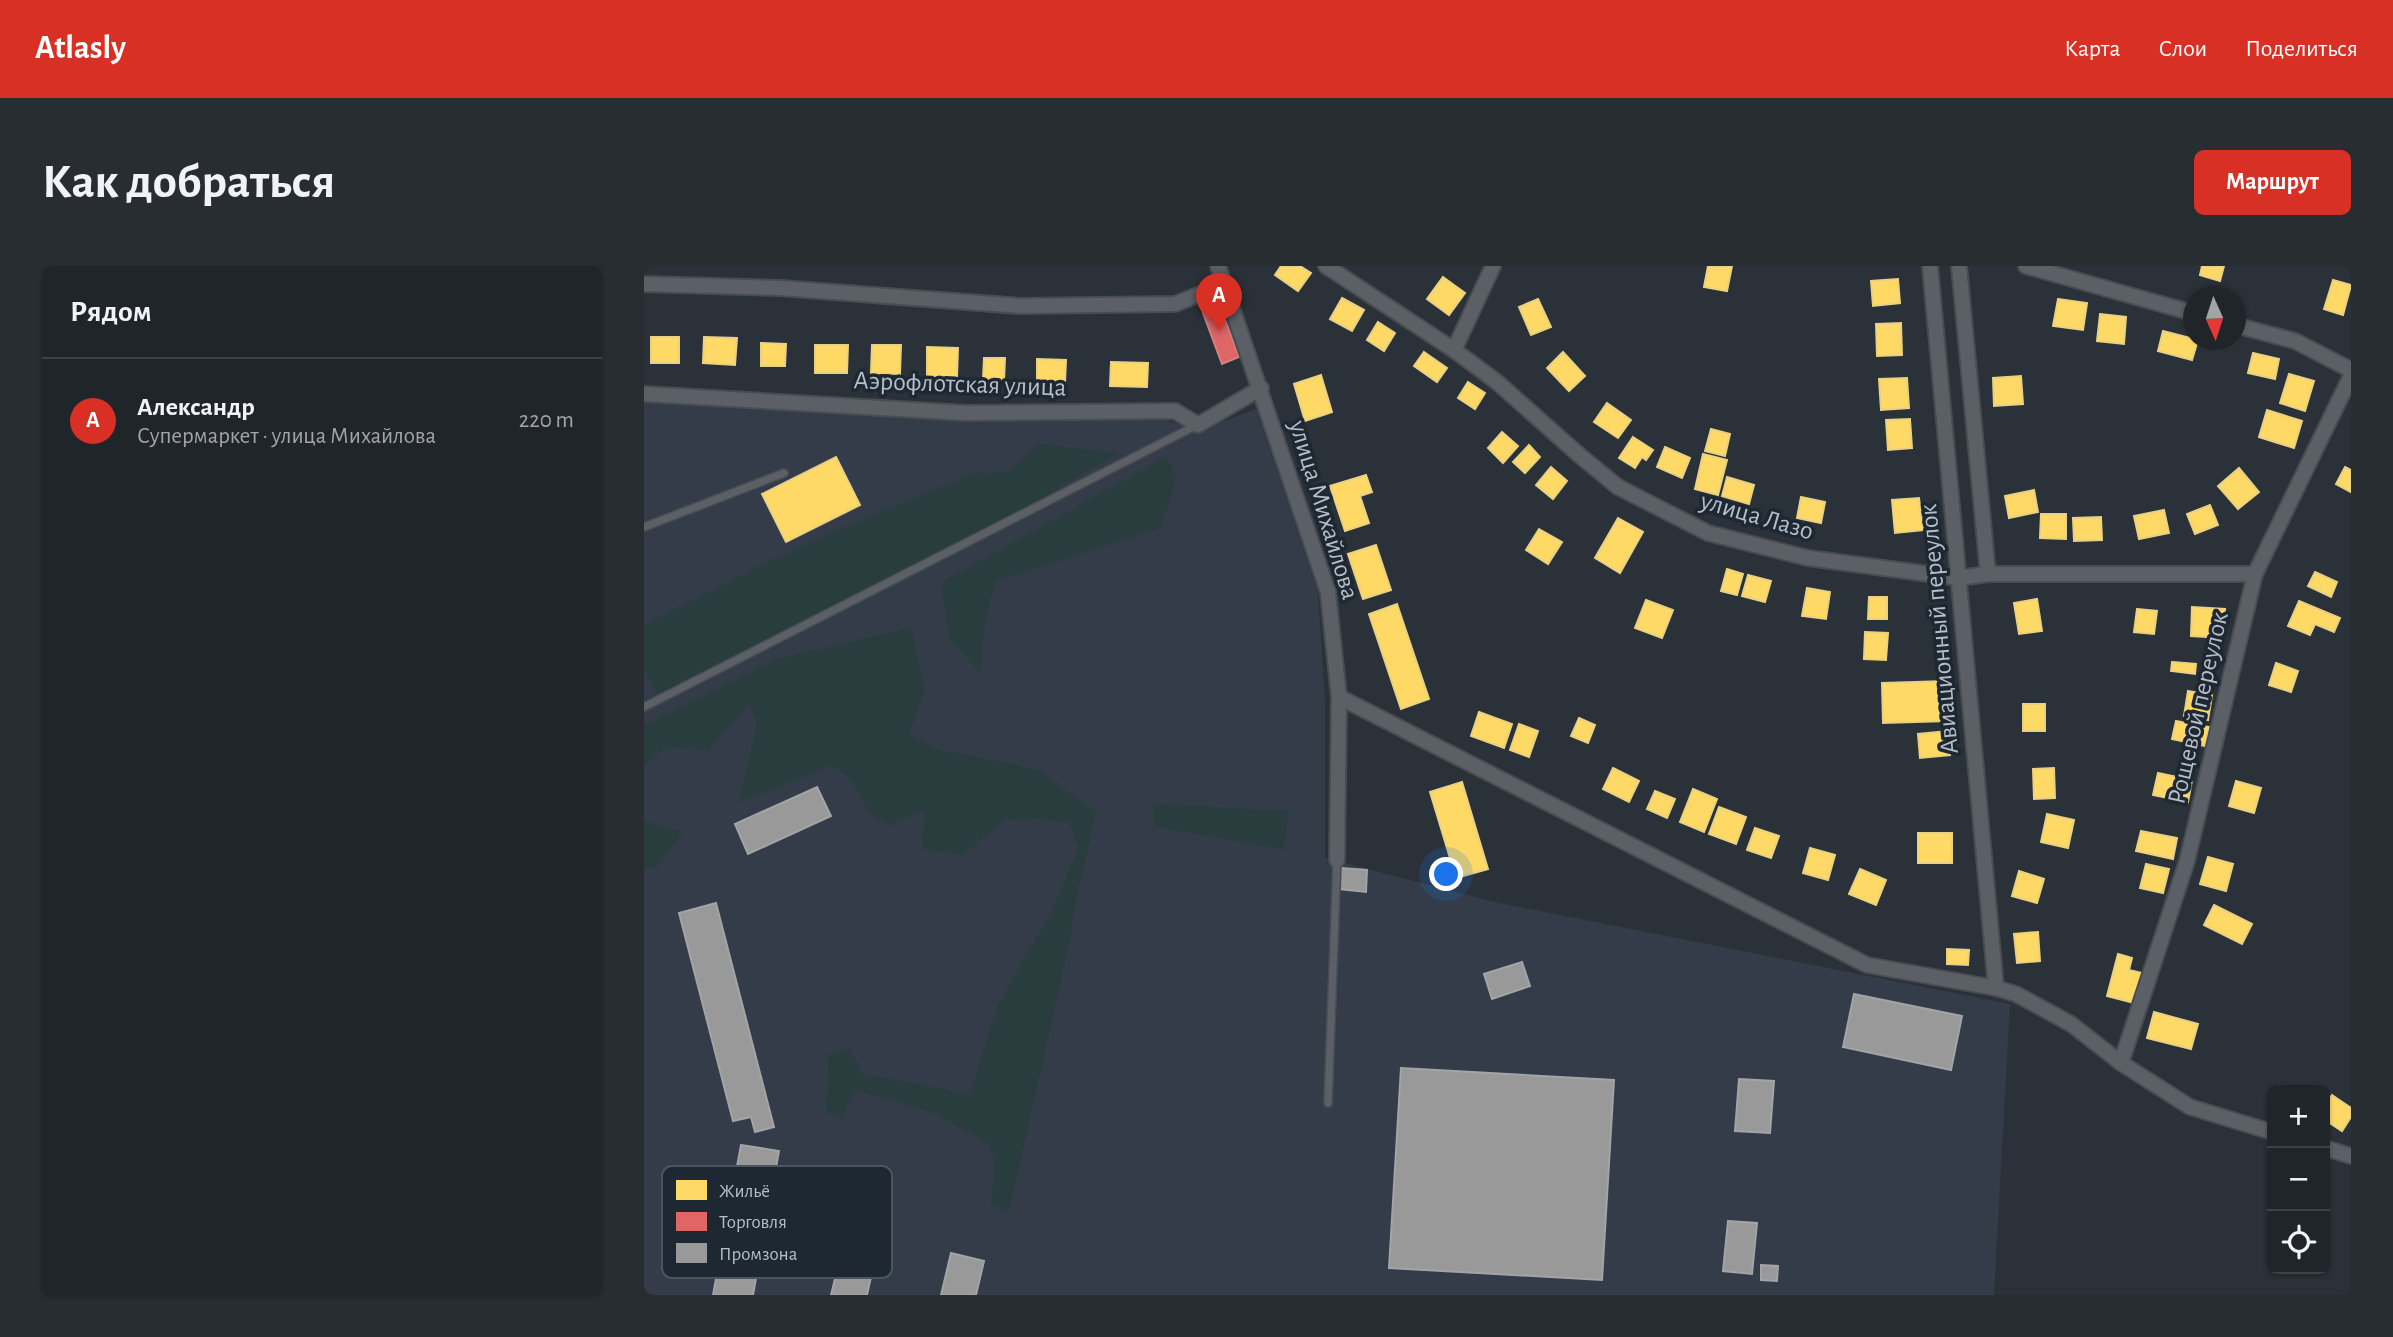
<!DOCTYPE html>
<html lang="ru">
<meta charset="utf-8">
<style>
body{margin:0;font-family:"Alegreya Sans",sans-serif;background:#282d32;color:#f1f3f6}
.controls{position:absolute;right:21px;bottom:21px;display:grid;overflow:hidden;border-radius:10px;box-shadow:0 2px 5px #0004}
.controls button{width:63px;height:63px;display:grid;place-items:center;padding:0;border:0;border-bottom:2px solid #3d4247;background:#20252a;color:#f1f3f6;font:35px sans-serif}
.compass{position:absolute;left:1539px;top:21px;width:63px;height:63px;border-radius:50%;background:#20252a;box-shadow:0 2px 5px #0004;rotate:177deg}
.you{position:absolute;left:803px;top:609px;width:24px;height:24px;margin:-18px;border:5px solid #fff;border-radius:50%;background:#1a73e8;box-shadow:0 0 0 10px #1a73e833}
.badge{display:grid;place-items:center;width:46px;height:46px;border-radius:50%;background:#d93025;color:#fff;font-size:23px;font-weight:700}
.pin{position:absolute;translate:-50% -58px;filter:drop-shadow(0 2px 4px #0008)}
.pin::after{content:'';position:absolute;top:37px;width:24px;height:21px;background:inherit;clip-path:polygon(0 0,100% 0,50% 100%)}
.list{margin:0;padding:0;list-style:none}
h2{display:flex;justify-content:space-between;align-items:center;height:91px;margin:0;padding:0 28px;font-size:30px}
h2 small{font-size:23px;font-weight:400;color:#a2a5a8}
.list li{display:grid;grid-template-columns:46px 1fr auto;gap:21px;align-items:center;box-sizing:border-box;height:126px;padding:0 28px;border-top:2px solid #3d4247}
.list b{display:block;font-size:26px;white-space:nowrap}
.list p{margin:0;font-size:23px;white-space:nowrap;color:#a2a5a8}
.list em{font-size:23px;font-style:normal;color:#a2a5a8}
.icon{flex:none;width:38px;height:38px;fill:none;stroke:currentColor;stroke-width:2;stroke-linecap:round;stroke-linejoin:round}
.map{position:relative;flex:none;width:1707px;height:1029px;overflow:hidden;border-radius:10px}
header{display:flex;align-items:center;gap:42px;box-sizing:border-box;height:98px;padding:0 35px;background:#d93025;color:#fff}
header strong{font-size:33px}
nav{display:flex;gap:38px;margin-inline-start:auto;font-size:24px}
.intro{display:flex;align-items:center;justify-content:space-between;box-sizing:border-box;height:168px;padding:0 42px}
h1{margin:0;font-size:49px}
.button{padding:18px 32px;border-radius:10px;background:#d93025;color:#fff;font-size:24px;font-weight:700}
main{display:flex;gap:42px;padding:0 42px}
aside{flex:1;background:#20252a;border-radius:10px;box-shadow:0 2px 5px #0004}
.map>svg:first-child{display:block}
.airport{fill:#333c48}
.green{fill:#293d3e}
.homes{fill:#ffd966;stroke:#e9d183;stroke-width:2}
.shops{fill:#e06666;stroke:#d38083;stroke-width:2}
.industry{fill:#999;stroke:#a2a4a7;stroke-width:2}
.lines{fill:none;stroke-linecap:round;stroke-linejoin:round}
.service-casing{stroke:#494d53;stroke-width:10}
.minor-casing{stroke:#494d53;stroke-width:18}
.service{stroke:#5b6066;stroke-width:7}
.minor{stroke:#5b6066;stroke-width:14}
.labels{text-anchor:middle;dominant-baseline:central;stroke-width:7;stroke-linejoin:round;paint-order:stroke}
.street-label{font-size:26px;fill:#b6bec8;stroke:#1e2832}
.key{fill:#1e2832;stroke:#4c555f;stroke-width:2}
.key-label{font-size:19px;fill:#b6bec8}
</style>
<header>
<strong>Atlasly</strong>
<nav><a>Карта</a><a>Слои</a><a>Поделиться</a></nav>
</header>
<div class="intro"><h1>Как добраться</h1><a class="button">Маршрут</a></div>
<main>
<aside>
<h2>Рядом<small></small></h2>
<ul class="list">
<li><span class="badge">A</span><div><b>Александр</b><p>Супермаркет · улица Михайлова</p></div><em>220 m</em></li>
</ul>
</aside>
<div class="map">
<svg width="1707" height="1029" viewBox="0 0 1707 1029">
<rect width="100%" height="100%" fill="#2b3138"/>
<path class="airport" d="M0 137 338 153 521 154 556 164 612 143 674 326 681 434V592L851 636 1366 738 1350 1029H0Z"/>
<g class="green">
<path d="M395 178 474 187 252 318 12 428 0 401V359L129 293 222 252 332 207 364 206Z"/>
<path d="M523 190 532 213 517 262 351 315 341 356 336 406 306 374 297 317Z"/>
<path d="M267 362 281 423 265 468 294 484 360 496 398 506 451 546C445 588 430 627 427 669L365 946 347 939 351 901 346 879 291 847 211 824 197 852 182 846 185 809 183 789 205 781 218 808 326 828 354 739 407 647 435 581 425 557 396 552 360 554 319 589 278 583 281 543 245 560 225 546 204 509 187 500 95 537 113 458 106 436 65 484 23 481 0 499V459L133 393Z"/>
<path d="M509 538 644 545 640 584 509 560Z"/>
<path d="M0 555 39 566 12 603 0 601Z"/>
</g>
<g class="homes">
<path d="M637 0H656L667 7 654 25 631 9Z"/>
<path d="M1064 0H1088L1083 25 1060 21Z"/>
<path d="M1558 0H1580L1576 15 1556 9Z"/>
<path d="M799 11 821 27 805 49 783 33Z"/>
<path d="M1254 13 1256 37 1229 40 1227 15Z"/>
<path d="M1689 14 1707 19 1699 49 1680 43Z"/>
<path d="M698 32 720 44 708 65 686 53Z"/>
<path d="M894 33 907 61 887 69 875 41Z"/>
<path d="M1414 33 1443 37 1439 64 1409 60Z"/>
<path d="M1456 48 1482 51 1480 78 1453 75Z"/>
<path d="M734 56 751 67 740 85 723 74Z"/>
<path d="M1257 57 1258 89 1233 90 1232 58Z"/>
<path d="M1519 65 1554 74 1548 94 1514 85Z"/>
<rect x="7" y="71" width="28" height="26"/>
<path d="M60 71 93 72 91 99 59 97Z"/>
<path d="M117 77 142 78 141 100H117Z"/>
<path d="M171 79H204L203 107H171Z"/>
<path d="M228 79H257L256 108 227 107Z"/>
<path d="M283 81 314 82 313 111 283 110Z"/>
<path d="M780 86 803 102 793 116 770 100Z"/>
<path d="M919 86 941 110 925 125 903 102Z"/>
<path d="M1609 87 1635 93 1631 113 1604 107Z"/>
<path d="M340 92H361L360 114 339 113Z"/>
<path d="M393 93 422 94 421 117 393 116Z"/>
<path d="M467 96 504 97 503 121 466 120Z"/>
<path d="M1645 108 1670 115 1661 145 1636 137Z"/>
<path d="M677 109 688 146 661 155 650 118Z"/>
<path d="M1377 110 1379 138 1350 140 1349 112Z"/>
<path d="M1263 112 1265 142 1237 144 1235 113Z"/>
<path d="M824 116 841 127 831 143 814 132Z"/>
<path d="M963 137 987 154 974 172 950 156Z"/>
<path d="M1623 144 1658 155 1650 182 1615 171Z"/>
<path d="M1266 153 1268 182 1244 184 1242 154Z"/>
<path d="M1067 163 1086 168 1081 190 1061 185Z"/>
<path d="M858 166 874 180 859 197 844 182Z"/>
<path d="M989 171 1009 184 1002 194 998 191 991 202 975 192Z"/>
<path d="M885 179 896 191 881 207 869 196Z"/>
<path d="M1021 181 1046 192 1038 212 1013 201Z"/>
<path d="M1059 188 1083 194 1074 229 1051 223Z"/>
<path d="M192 191 216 239 142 276 118 228Z"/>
<path d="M907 201 923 215 909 233 892 219Z"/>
<path d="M1701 201 1707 204V226L1692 218Z"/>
<path d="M1595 202 1615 226 1594 243 1574 220Z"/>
<path d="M722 209 728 226 716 230 725 257 701 265 686 220Z"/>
<path d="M1083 211 1110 219 1105 238 1078 230Z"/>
<path d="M1390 224 1394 246 1365 252 1361 230Z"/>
<path d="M1157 231 1181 236 1177 257 1153 252Z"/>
<path d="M1275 232 1279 264 1251 267 1248 234Z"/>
<path d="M1566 239 1574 259 1551 268 1543 248Z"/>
<path d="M1520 244 1525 267 1495 273 1490 250Z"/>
<path d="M1397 248H1422V273L1396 272Z"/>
<path d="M1457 251 1458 274 1430 275 1429 252Z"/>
<path d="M974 252 999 266 976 307 951 292Z"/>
<path d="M895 263 918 276 904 298 882 284Z"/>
<path d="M732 279 747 324 719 333 704 288Z"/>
<path d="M1083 303 1099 308 1093 329 1077 325Z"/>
<path d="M1671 306 1693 316 1687 331 1664 320Z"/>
<path d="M1104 309 1127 315 1121 336 1098 330Z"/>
<path d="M1163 322 1186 326 1182 353 1158 350Z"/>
<path d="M1225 331H1243V353H1224Z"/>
<path d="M1393 333 1398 365 1375 368 1370 337Z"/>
<path d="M1002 334 1029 344 1018 372 991 362Z"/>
<path d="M1655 335 1696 352 1690 366 1671 358 1666 369 1644 360Z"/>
<path d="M753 338 785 433 757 443 725 348Z"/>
<path d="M1548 341 1581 343 1579 372 1547 370Z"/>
<path d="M1493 343 1513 345 1510 368 1490 366Z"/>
<path d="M1221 366 1244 367 1242 394 1220 393Z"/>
<path d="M1528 396 1552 398 1551 408 1527 405Z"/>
<path d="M1632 397 1654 405 1647 426 1625 419Z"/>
<path d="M1303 415 1304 455 1239 457 1238 417Z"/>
<path d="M1544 425 1568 429 1564 454 1540 450Z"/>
<rect x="1379" y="438" width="22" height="27"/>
<path d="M835 446 868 458 860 482 827 470Z"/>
<path d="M935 452 951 459 944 477 927 470Z"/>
<path d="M1532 455 1565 461 1561 480 1528 473Z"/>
<path d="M875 458 894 465 885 491 866 484Z"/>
<path d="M1304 465 1306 489 1276 492 1274 468Z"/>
<path d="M969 502 995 515 985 536 959 523Z"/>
<path d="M1410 502 1411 532 1390 533 1389 503Z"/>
<path d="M1514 507 1548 514 1544 536 1509 529Z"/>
<path d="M1592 515 1617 522 1610 547 1585 540Z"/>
<path d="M818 516 844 603 812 612 786 526Z"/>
<path d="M1049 523 1073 533 1060 566 1036 556Z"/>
<path d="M1011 525 1031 533 1023 552 1003 543Z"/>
<path d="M1075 541 1102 551 1092 578 1065 568Z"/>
<path d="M1403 548 1430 554 1424 582 1397 576Z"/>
<path d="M1111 562 1135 570 1127 592 1103 584Z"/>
<path d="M1497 565 1533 572 1529 593 1492 585Z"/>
<rect x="1274" y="567" width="34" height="30"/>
<path d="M1166 582 1191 589 1184 614 1159 607Z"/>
<path d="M1564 591 1589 598 1582 625 1556 618Z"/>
<path d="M1502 598 1525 603 1519 627 1496 622Z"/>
<path d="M1216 603 1242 614 1232 639 1205 628Z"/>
<path d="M1375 605 1400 613 1393 637 1368 630Z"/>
<path d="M1570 639 1608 658 1598 678 1560 659Z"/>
<path d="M1394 666 1396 695 1373 697 1370 668Z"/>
<path d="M1303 683 1325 684 1324 699 1303 698Z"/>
<path d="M1474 688 1488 692 1485 704 1502 708 1494 738 1463 730Z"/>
<path d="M1510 746 1554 758 1547 783 1503 772Z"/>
<path d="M1688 829 1707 842V851L1698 865 1681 854V840Z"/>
</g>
<path class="shops" d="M573 32 595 91 578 98 556 39Z"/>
<g class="industry">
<path d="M173 521 187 550 104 588 91 558Z"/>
<path d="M697 602 723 604 722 626 695 623Z"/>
<path d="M72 637 130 861 111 866 107 851 89 855 35 647Z"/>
<path d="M878 696 886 720 848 733 840 708Z"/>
<path d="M1210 728 1318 750 1307 804 1199 781Z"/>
<path d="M757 802 970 814 958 1014 745 1002Z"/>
<path d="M1095 813 1130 815 1126 867 1091 865Z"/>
<path d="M97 879 135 885 109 1029H69Z"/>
<path d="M1084 955 1113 957 1108 1008 1079 1005Z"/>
<path d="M201 972 234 979 223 1029H187Z"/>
<path d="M307 987 340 995 332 1029H297Z"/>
<path d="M1117 999 1134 1000 1133 1015 1117 1014Z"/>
</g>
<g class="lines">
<g class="service-casing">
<g id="service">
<path d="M0 261 140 207"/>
<path d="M0 441 553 159"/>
<path d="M684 837 693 594"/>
</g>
</g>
<g class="minor-casing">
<g id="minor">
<path d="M574 0 684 326 695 431 693 594"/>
<path d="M682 0 810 84 853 116 934 188 974 221 1064 267 1164 292 1315 312 1344 308H1611"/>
<path d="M1286 0 1352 722"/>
<path d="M1315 0 1344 308"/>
<path d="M1382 0 1549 47"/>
<path d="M0 18 136 22 376 40 531 38 581 18"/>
<path d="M1591 59 1651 75 1707 104"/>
<path d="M810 84 849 0"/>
<path d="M0 128 322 147 531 145 554 159 617 122"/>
<path d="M695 431 1223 699 1352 722 1372 728 1427 758 1477 797 1546 841 1628 866"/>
<path d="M1477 797 1543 595 1611 308 1707 110"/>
<path d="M1681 882 1707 890"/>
</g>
</g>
<use href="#service" class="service"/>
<use href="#minor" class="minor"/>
</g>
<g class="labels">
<g class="street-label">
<text transform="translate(316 118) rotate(2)">Аэрофлотская улица</text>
<text transform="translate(680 244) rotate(73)">улица Михайлова</text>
<text transform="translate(1113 250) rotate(16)">улица Лазо</text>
<text transform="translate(1295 363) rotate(-95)">Авиационный переулок</text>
<text transform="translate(1554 442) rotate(-77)">Рощевой переулок</text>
</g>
</g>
<rect x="18" y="900" width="230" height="112" rx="10" class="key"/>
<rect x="32" y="914" width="31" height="20" fill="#ffd966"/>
<rect x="32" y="946" width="31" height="19" fill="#e06666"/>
<rect x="32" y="977" width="31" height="20" fill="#999"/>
<g class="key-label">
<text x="75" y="931">Жильё</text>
<text x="75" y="962">Торговля</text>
<text x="75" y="994">Промзона</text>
</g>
</svg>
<div class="controls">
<button>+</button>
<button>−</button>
<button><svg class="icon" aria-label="locate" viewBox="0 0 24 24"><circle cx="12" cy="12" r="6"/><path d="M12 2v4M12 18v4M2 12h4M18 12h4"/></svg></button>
</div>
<svg class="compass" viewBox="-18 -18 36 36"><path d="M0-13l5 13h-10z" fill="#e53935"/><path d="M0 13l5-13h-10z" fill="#a2a5a8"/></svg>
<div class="you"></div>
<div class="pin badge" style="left:575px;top:65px">A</div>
</div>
</main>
